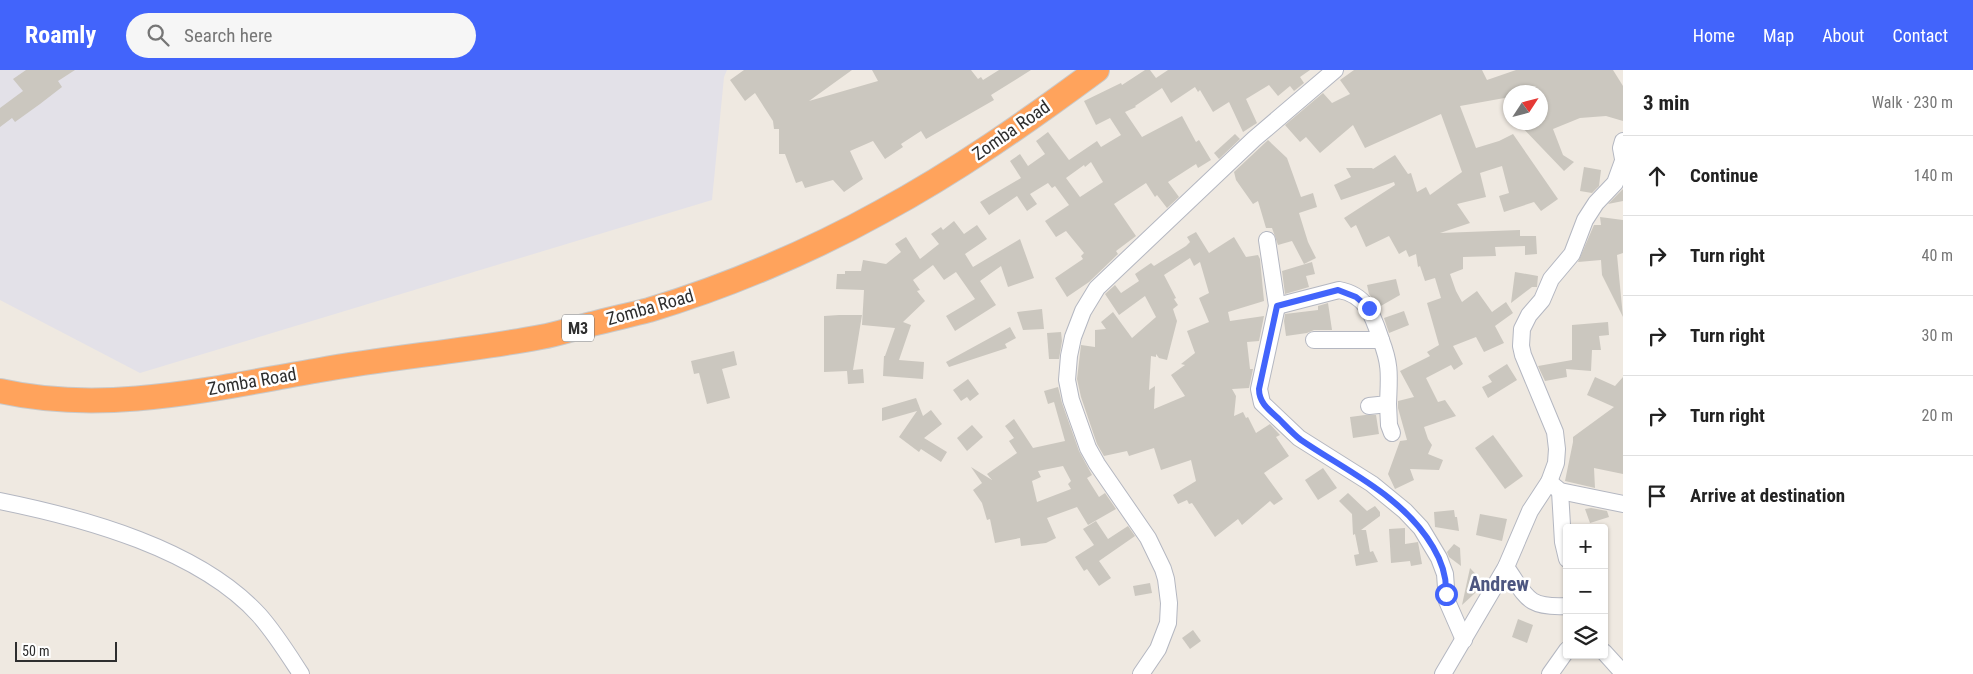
<!DOCTYPE html>
<meta charset="utf-8">
<style>
body{margin:0;font-family:"Roboto Condensed",sans-serif;background:#f6f6f6;color:#222}
.controls{position:absolute;right:15px;bottom:15px;display:grid;overflow:hidden;border-radius:5px;box-shadow:0 1px 4px #0004}
.controls button{width:45px;height:45px;display:grid;place-items:center;padding:0;border:0;border-bottom:1px solid #e0e0e0;background:#fff;color:#222;font:25px sans-serif}
.compass{position:absolute;left:1503px;top:15px;width:45px;height:45px;border-radius:50%;background:#fff;box-shadow:0 1px 4px #0004;rotate:54deg}
.scale{position:absolute;left:15px;bottom:12px;width:102px;box-sizing:border-box;padding-left:5px;border:2px solid #2e2e2e;border-top:0;font-size:14px;line-height:18px;white-space:nowrap;color:#2e2e2e;-webkit-text-stroke:4px #fff;paint-order:stroke}
.stop{position:absolute;width:15px;height:15px;margin:-11px;border:4px solid #4264fb;border-radius:50%;background:#fff}
.stop.end{background:#4264fb;border-color:#fff;box-shadow:0 1px 5px #0008}
.list{margin:0;padding:0;list-style:none}
h2{display:flex;justify-content:space-between;align-items:center;height:65px;margin:0;padding:0 20px;font-size:21px}
h2 small{font-size:16px;font-weight:400;color:#767676}
.list li{display:grid;grid-template-columns:32px 1fr auto;gap:15px;align-items:center;box-sizing:border-box;height:80px;padding:0 20px;border-top:1px solid #e0e0e0}
.list b{display:block;font-size:19px;white-space:nowrap}
.list em{font-size:16px;font-style:normal;color:#767676}
.icon{flex:none;width:28px;height:28px;fill:none;stroke:currentColor;stroke-width:2;stroke-linecap:round;stroke-linejoin:round}
.map{position:relative;flex:none;width:1623px;height:604px;overflow:hidden}
header{display:flex;align-items:center;gap:30px;box-sizing:border-box;height:70px;padding:0 25px;background:#4264fb;color:#fff}
header strong{font-size:24px}
nav{display:flex;gap:28px;margin-inline-start:auto;font-size:18px}
.search{width:350px;height:45px;background:#f6f6f6;display:flex;align-items:center;gap:12px;box-sizing:border-box;padding:0 18px;border-radius:28px;color:#767676;font-size:19px}
main{display:flex}
aside{flex:1;background:#fff}
.map>svg:first-child{display:block}
.industrial{fill:#e3e1e8}
.building{fill:#cbc7bf;fill-rule:evenodd}
.lines{fill:none;stroke-linecap:round;stroke-linejoin:round}
.minor-casing{stroke:#b4b7c1;stroke-width:18}
.highway-casing{stroke:#c9c9c9;stroke-width:26}
.minor{stroke:#fff;stroke-width:16}
.highway{stroke:#ffa35c;stroke-width:24}
.route{stroke:#4264fb;stroke-width:6}
.labels{text-anchor:middle;dominant-baseline:central;stroke-width:5;stroke-linejoin:round;paint-order:stroke}
.shield{fill:#fff;stroke:#6d6d6d;stroke-width:1}
.shield-label{font-size:16px;font-weight:bold;fill:#2e2e2e}
.street-label{font-size:18px;fill:#2e2e2e;stroke:#fff}
.quarter-label{font-size:20px;font-weight:bold;fill:#4d5680;stroke:#fff}
</style>
<header>
<strong>Roamly</strong>
<div class="search"><svg class="icon" aria-label="search" viewBox="0 0 24 24"><circle cx="10" cy="10" r="6"/><path d="M15 15l6 6"/></svg>Search here</div>
<nav><a>Home</a><a>Map</a><a>About</a><a>Contact</a></nav>
</header>
<main>
<div class="map">
<svg width="1623" height="604" viewBox="0 0 1623 604">
<rect width="100%" height="100%" fill="#efe9e1"/>
<path class="industrial" d="M0 0H727L724 7 712 130 140 303 0 230Z"/>
<g class="building">
<path d="M26 0H75L58 11 62 17 40 34 15 52 12 48 0 57V38L23 21 13 9Z"/>
<path d="M744 0H852L809 31 878 11 872 0H971L978 9 981 7 983 10 999 0H1031L991 25 994 30 926 69 921 61 901 74 903 77 885 89 873 71 850 81 863 109 844 122 833 110 805 118 802 111 796 113 785 84H779V59H774L773 51 755 23 745 31 730 10Z"/>
<path d="M1145 0H1150L1156 8 1168 0H1310L1300 7 1304 13 1294 21 1290 16 1278 26 1269 15 1246 29 1257 53 1243 62 1229 32 1213 42 1200 20 1198 22 1195 17 1171 33 1162 18 1135 36 1136 37 1125 42 1142 67 1182 46 1196 72 1199 70 1211 90 1198 98 1196 94 1168 112 1179 127 1167 138 1157 125 1155 127 1146 113 1114 134 1136 166 1116 181 1118 184 1089 212 1067 227 1055 208 1083 189 1081 186 1084 183 1066 161 1056 167 1045 151 1069 135 1055 116 1052 118 1048 113 1030 124 1037 134 1027 141 1017 126 989 145 980 132 1021 108 1010 91 1020 84 1028 96 1045 84 1036 71 1048 62 1069 90 1097 71 1101 77 1121 65 1110 48 1096 55 1084 31 1121 13 1122 15ZM1091 92 1103 112 1080 127 1066 108 1084 95 1085 97Z"/>
<path d="M1354 0H1482L1487 10 1516 0H1613L1623 16V51L1606 46 1580 48 1553 59 1563 85 1574 92 1564 101 1517 52H1540V22H1510V27L1460 36 1476 78 1499 71 1513 64 1558 129 1541 141 1534 132 1504 142 1499 126 1509 123 1502 96 1480 103 1486 127 1457 134 1470 153 1440 163 1520 160V166H1536L1537 184 1525 185V176L1495 177 1496 186 1463 187V199L1450 204 1456 221 1462 232 1477 221 1492 242 1506 232 1513 243 1495 256 1504 273 1484 282 1476 267 1453 276 1463 294 1454 300 1451 295 1426 308 1438 332 1445 330 1456 346 1424 357 1428 369 1432 375 1428 384 1443 390 1439 400 1410 399 1414 410 1395 419 1388 404 1400 371 1407 370 1398 338V331L1414 327 1400 301 1430 286 1427 282 1439 275 1427 233 1441 228 1435 208 1425 211 1420 196 1418 197 1416 184 1409 187 1406 180 1399 184 1389 166 1366 177 1356 155 1351 158 1344 148 1395 115 1394 112 1341 130 1334 115 1351 107 1346 98H1372L1373 99 1395 85 1408 104 1411 103 1417 122 1426 117 1430 125 1462 102 1441 44 1365 78 1353 55 1320 83 1306 67 1300 72 1285 55 1323 23 1332 33 1350 24 1340 10Z"/>
<path d="M1235 64 1240 69 1219 89 1214 83Z"/>
<path d="M1268 70 1287 88 1301 127 1313 123 1317 137 1299 143 1308 172 1316 188 1304 194 1292 171 1278 175 1272 158H1266L1258 131 1253 134 1236 110 1234 102Z"/>
<path d="M1584 97 1601 100 1599 116 1592 123 1580 121Z"/>
<path d="M1623 119V131L1608 134Z"/>
<path d="M1600 147 1623 150V183L1617 185 1623 247 1602 205 1601 190 1578 192 1594 155H1601Z"/>
<path d="M954 151 964 164 977 155 987 169 965 184 973 197 1020 169 1034 208 1008 217 1001 196 980 211 996 235 955 261 946 246 975 229 956 202 944 210 933 195 913 210 920 220 917 221 925 231 903 252 911 255 899 290 924 292 923 309 883 306 884 286H885L895 258 862 255 864 220 836 219 837 204H845V201H861L863 190 886 194 901 182 895 174 906 167 920 189 939 174 931 164 941 157 943 160Z"/>
<path d="M1196 162 1209 183 1234 167 1246 187 1258 185 1260 189 1264 231 1228 242 1230 251 1264 246 1259 271 1247 272 1250 299H1253L1249 318 1232 319 1236 326 1234 346 1243 342 1246 348 1248 347 1256 363 1270 354 1280 365 1276 367 1289 386 1264 403 1283 429 1274 435 1270 431 1242 455 1238 449 1215 467 1192 433 1189 434 1187 430 1178 434 1173 425 1196 411 1191 390 1161 400 1154 378 1129 386 1127 381 1104 386 1097 374 1081 327 1077 309 1081 275 1095 277V260L1106 259 1101 252 1113 242 1132 268 1156 247 1145 226 1119 245 1105 224 1115 215 1121 223 1139 211 1135 204 1151 193 1154 196 1186 176 1190 172 1187 167ZM1190 188 1194 196 1200 192 1209 223 1199 228 1209 252 1187 261 1195 283 1181 294 1185 295 1171 305 1185 326 1154 339 1155 316 1149 320 1151 286 1156 287V284L1159 288 1167 290 1177 251 1173 239 1178 235 1174 229 1176 228 1164 205Z"/>
<path d="M1312 192 1315 204 1306 206 1309 217 1285 224 1282 201Z"/>
<path d="M1515 202 1538 206 1537 217H1532L1511 233Z"/>
<path d="M1396 209 1400 225 1379 237 1369 224 1367 215Z"/>
<path d="M1328 233 1332 260H1314L1307 263 1286 266 1284 251 1285 244 1318 240V236Z"/>
<path d="M1042 239 1044 259 1023 260 1017 242Z"/>
<path d="M1404 241 1409 255 1389 263 1384 248Z"/>
<path d="M839 245H862L853 300 863 299 864 313 848 314 847 301 824 302V246Z"/>
<path d="M1608 252 1609 265 1599 266 1601 280H1592L1591 301 1566 299 1567 307 1545 311 1538 296 1572 290V255Z"/>
<path d="M1010 257 1016 268 1005 274 1007 278 949 297 946 292Z"/>
<path d="M1061 262 1062 271 1059 289H1049L1047 263Z"/>
<path d="M734 281 737 295 722 299 730 328 707 334 699 303 694 304 691 291Z"/>
<path d="M1507 294 1517 310 1488 328 1482 317 1492 312 1488 306Z"/>
<path d="M1595 307 1615 316 1623 307V404L1594 398 1595 418 1565 411 1573 372V367L1614 337 1587 325Z"/>
<path d="M968 309 979 324 970 331 967 327 961 331 953 320Z"/>
<path d="M1058 317 1062 333 1079 381 1092 405 1087 408 1099 427 1105 423 1116 439 1088 455 1077 437 1047 448 1056 468 1046 473 1021 476 1020 468 995 473 990 449 987 450 982 433 973 420 982 413 971 397 992 410 987 404 1017 383 1009 371 1014 368 1005 356 1014 349 1033 378 1065 371 1054 332 1048 334 1044 321ZM1063 396 1071 411 1068 414 1071 419 1037 432 1032 411 1041 407 1038 401Z"/>
<path d="M916 328 923 346 931 340 942 354 924 368 947 382 941 392 921 379 919 382 899 367 917 341 882 351V338Z"/>
<path d="M1365 345H1376L1379 364 1353 368 1350 347Z"/>
<path d="M972 355 983 367 967 381 957 368Z"/>
<path d="M1493 365 1523 406 1505 419 1475 378Z"/>
<path d="M1323 398 1337 418 1318 430 1305 410Z"/>
<path d="M1348 423 1367 441 1375 436 1380 442V446L1361 460H1366L1370 482 1373 481 1378 492 1356 496 1354 485 1359 484 1355 464 1353 465 1352 444 1339 431Z"/>
<path d="M1591 438 1607 441 1609 447 1590 453 1585 439Z"/>
<path d="M1454 440 1455 447H1457L1459 461 1435 457 1434 442Z"/>
<path d="M1480 444 1507 449 1502 471 1476 465Z"/>
<path d="M1096 451 1108 469 1128 456 1135 466 1099 491 1111 508 1099 516 1087 499 1084 501 1075 487 1094 475 1083 459Z"/>
<path d="M1405 458V474L1418 472 1422 494 1411 496 1410 491 1391 493 1389 459Z"/>
<path d="M1454 474 1460 478 1461 496 1449 487 1447 482Z"/>
<path d="M1470 498 1485 514 1462 535Z"/>
<path d="M1150 513 1152 523 1135 526 1133 516Z"/>
<path d="M1518 549 1533 555 1527 573 1512 567Z"/>
<path d="M1193 560 1201 571 1190 579 1182 568Z"/>
</g>
<g class="lines">
<g class="minor-casing">
<g id="minor">
<path d="M1623 71 1621 78 1623 89"/>
<path d="M1267 170 1277 236 1259 319 1262 333 1299 368 1372 414 1405 441 1421 458 1439 488 1445 504 1447 531 1464 570"/>
<path d="M1277 236 1339 220C1367 225 1373 246 1381 270"/>
<path d="M1314 270H1381C1391 296 1389 306 1388 334L1369 336"/>
<path d="M1388 334 1389 355 1392 363"/>
<path d="M1549 412 1560 421 1623 434"/>
<path d="M1560 421 1563 472 1567 489"/>
<path d="M0 431C84 448 199 479 259 545 275 563 288 584 301 604"/>
<path d="M1506 497C1527 527 1526 538 1567 536"/>
<path d="M1604 582 1623 603"/>
<path d="M1141 604 1158 579 1168 553 1169 533 1166 509 1163 499 1148 468 1097 394 1088 378 1071 330 1067 310 1069 286 1073 267 1083 241 1097 218 1254 69 1335 0"/>
<path d="M1443 604 1506 497 1530 441 1549 412 1556 393 1557 379 1555 362 1523 285 1521 276 1522 259 1529 245 1542 230 1551 209 1572 184 1585 150 1596 133 1615 113 1623 91"/>
<path d="M1550 604 1567 580"/>
</g>
</g>
<g class="highway-casing">
<path id="highway" d="M0 321C107 345 214 318 320 300 393 287 467 281 541 267 558 264 575 258 592 254 611 249 630 245 649 240 726 217 811 181 881 142 957 101 1028 51 1097 0"/>
</g>
<use href="#minor" class="minor"/>
<use href="#highway" class="highway"/>
</g>
<g class="lines">
<path class="route" d="M1369 238 1356 227 1338 220 1277 236 1259 319C1259 333 1269 340 1279 349 1286 356 1293 364 1301 370 1348 402 1403 426 1433 477 1442 492 1447 506 1446 524"/>
</g>
<g class="labels">
<rect class="shield" x="562" y="244.5" width="32" height="27" rx="4"/>
<g class="shield-label">
<text x="578" y="258">M3</text>
</g>
<g class="street-label">
<text transform="translate(1011 60) rotate(-35)">Zomba Road</text>
<text transform="translate(650 237) rotate(-16)">Zomba Road</text>
<text transform="translate(252 311) rotate(-10)">Zomba Road</text>
</g>
<g class="quarter-label">
<text x="1499" y="514">Andrew</text>
</g>
</g>
</svg>
<div class="controls">
<button>+</button>
<button>−</button>
<button><svg class="icon" aria-label="layers" viewBox="0 0 24 24"><path d="M12 4l9 5-9 5-9-5zM3 14l9 5 9-5"/></svg></button>
</div>
<svg class="compass" viewBox="-18 -18 36 36"><path d="M0-13l5 13h-10z" fill="#e53935"/><path d="M0 13l5-13h-10z" fill="#767676"/></svg>
<div class="scale">50 m</div>
<div class="stop" style="left:1446px;top:524px"></div>
<div class="stop end" style="left:1369px;top:238px"></div>
</div>
<aside>
<h2>3 min<small>Walk · 230 m</small></h2>
<ul class="list">
<li><svg class="icon" aria-label="ahead" viewBox="0 0 24 24"><path d="M12 20V5M6 11l6-6 6 6"/></svg><div><b>Continue</b></div><em>140 m</em></li>
<li><svg class="icon" aria-label="right" viewBox="0 0 24 24"><path d="M7 20v-9h11M14 6l5 5-5 5"/></svg><div><b>Turn right</b></div><em>40 m</em></li>
<li><svg class="icon" aria-label="right" viewBox="0 0 24 24"><path d="M7 20v-9h11M14 6l5 5-5 5"/></svg><div><b>Turn right</b></div><em>30 m</em></li>
<li><svg class="icon" aria-label="right" viewBox="0 0 24 24"><path d="M7 20v-9h11M14 6l5 5-5 5"/></svg><div><b>Turn right</b></div><em>20 m</em></li>
<li><svg class="icon" aria-label="arrive" viewBox="0 0 24 24"><path d="M6 21V4h12l-3 4 3 4H6"/></svg><div><b>Arrive at destination</b></div></li>
</ul>
</aside>
</main>
